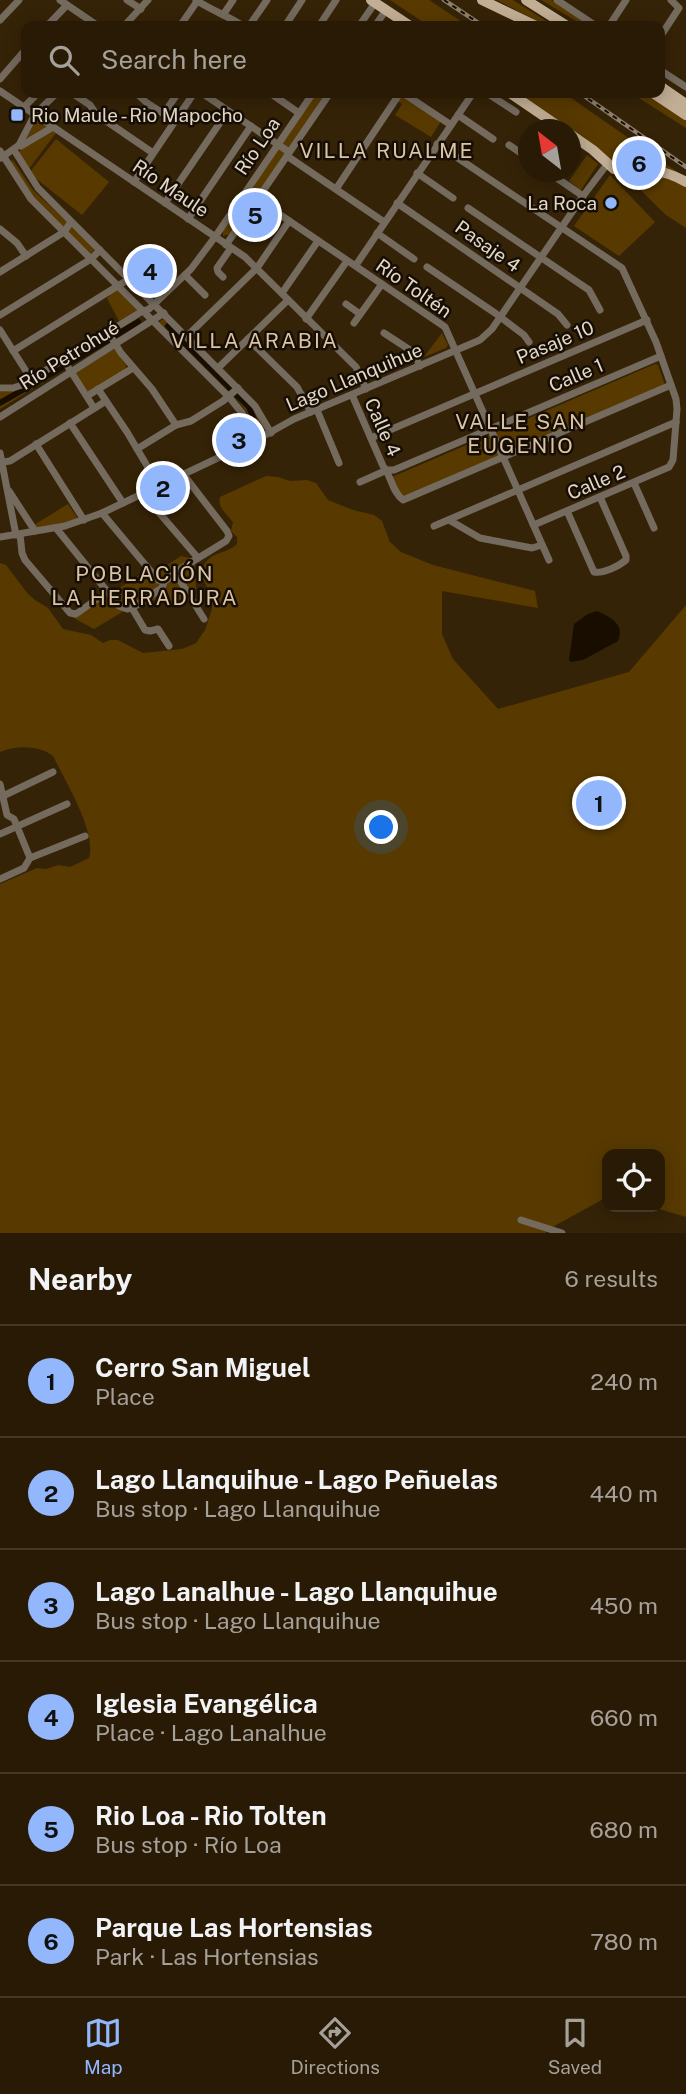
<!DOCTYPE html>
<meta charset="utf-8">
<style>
body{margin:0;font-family:"Public Sans",sans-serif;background:#342713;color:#f1f3f6}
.controls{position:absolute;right:21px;bottom:21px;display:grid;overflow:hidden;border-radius:14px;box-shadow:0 4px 18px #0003}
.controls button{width:63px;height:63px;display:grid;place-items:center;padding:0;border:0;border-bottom:2px solid #443827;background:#281a05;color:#f1f3f6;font:35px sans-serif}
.compass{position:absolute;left:518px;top:119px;width:63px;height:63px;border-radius:50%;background:#281a05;box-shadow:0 4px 18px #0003;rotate:329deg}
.you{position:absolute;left:382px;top:828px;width:24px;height:24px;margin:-18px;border:5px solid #fff;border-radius:50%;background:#1a73e8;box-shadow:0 0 0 10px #1a73e833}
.badge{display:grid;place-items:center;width:46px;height:46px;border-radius:50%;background:#92b7fd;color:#111;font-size:23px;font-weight:700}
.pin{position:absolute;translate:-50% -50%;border:4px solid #fff;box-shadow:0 2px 7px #0006}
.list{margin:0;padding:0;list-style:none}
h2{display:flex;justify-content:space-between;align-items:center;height:91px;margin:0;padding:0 28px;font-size:30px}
h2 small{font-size:23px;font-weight:400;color:#a5a19a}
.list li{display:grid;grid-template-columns:46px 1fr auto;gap:21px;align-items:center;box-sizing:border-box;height:112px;padding:0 28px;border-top:2px solid #443827}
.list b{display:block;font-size:26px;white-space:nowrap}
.list p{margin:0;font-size:23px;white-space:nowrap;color:#a5a19a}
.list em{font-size:23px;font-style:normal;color:#a5a19a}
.icon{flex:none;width:38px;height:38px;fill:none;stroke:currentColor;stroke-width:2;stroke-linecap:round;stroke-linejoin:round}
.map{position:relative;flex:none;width:686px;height:1233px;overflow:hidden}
.search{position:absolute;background:#281a05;box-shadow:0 4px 18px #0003;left:21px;right:21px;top:21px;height:77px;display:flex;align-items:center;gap:18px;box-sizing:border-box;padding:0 24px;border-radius:14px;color:#a5a19a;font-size:26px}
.sheet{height:763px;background:#281a05}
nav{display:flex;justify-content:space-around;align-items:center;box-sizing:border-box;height:98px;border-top:2px solid #443827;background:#281a05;font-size:19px;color:#a5a19a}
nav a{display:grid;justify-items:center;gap:4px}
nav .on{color:#92b7fd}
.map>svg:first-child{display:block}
.green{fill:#583a01}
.water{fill:#190d00}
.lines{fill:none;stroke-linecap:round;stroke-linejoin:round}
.canal{stroke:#190d00;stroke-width:6}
.minor{stroke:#746a5e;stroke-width:7}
.major{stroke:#c1ae94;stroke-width:10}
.rail-casing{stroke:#8f806b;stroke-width:4.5}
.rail{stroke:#160e04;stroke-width:2;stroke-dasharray:5;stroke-linecap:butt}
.poi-dot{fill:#92b7fd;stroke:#160e04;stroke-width:2.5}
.labels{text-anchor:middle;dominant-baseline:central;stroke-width:5;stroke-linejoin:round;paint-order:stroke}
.poi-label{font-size:19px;fill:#e3d7c7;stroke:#160e04;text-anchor:start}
.street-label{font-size:19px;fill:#e3d7c7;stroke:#160e04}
.neighbourhood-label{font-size:21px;letter-spacing:2px;fill:#dbc4a5;stroke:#160e04}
</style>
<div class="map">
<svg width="686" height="1233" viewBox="0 0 686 1233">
<rect width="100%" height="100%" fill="#352307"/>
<g class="green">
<path d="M390 0H429L468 26H429Z"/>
<path d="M497 0H513L554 26H546Z"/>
<path d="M541 0H551L590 26H585Z"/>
<path d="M317 93H326L230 234 223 236V231Z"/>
<path d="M384 93H397L441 121 431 137 395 115 402 104Z"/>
<path d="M516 93H564L686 178V228L666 215 599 149Z"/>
<path d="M631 93H647L686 120V128Z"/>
<path d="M36 120 56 133 28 170 19 153Z"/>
<path d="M56 139 109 182 82 215 29 173Z"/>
<path d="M587 155 598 164 581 190 569 181Z"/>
<path d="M12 159 33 190 95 248 91 254 34 199 11 162Z"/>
<path d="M610 175 655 222 619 256 574 226Z"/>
<path d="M116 289H118L140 309 120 323 107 298Z"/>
<path d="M134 315 139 323 0 409V392L17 391Z"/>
<path d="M163 319 252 407 266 428 259 432C235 388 195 356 159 322Z"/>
<path d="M442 333 448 345 446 348 424 357Z"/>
<path d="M112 349H115L126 365V369L90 392 86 391 75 375V371Z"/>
<path d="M655 364 658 365 665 385 404 497 401 496 392 477Z"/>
<path d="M266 476 278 477 290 481 307 480 316 483 328 500 353 510 374 515 382 521 390 542 401 552 433 565 535 591 538 608 442 591V634L453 659 498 709 629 672 686 605V1217L652 1207H660V1154H607V1197L547 1230 546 1233H0V884L37 868 46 869 58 865 70 867 89 858C97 832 65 781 53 756 39 745 16 745 0 752V563L6 565 28 594 35 600 48 608 63 629 91 635 103 643 110 640H118L143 653 182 649 196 643 205 630 212 609 211 595 200 573C210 548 223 557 237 544V537L231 531 233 522C227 515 217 507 220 497Z"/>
<path d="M68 504 78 519 54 526 36 528 34 525Z"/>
<path d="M181 556 195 559 196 589 170 607 162 596 133 611H124L94 629 68 615 106 596 140 575 144 580Z"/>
</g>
<path class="water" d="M597 611C611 617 625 625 618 641L583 660 571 662 569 660 574 624 588 614Z"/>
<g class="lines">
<g class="canal">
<path d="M168 326 249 407 258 430"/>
<path d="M114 336 138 322"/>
<path d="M71 362 108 340"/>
<path d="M0 403 63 367"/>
</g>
<g class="minor">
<path d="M60 0 98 26"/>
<path d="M127 0 141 9"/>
<path d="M196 0C211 10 228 16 243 26"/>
<path d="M557 0 596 26"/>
<path d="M223 15 233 0"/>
<path d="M0 20 19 0"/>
<path d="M47 26 67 5"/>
<path d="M124 26 148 0"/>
<path d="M180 26 198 0"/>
<path d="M249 26 267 0"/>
<path d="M285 26 302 0"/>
<path d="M319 26 336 0"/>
<path d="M359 26 375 3"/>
<path d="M375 26 386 10"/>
<path d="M609 26 626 0"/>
<path d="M660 37 679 8 671 0"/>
<path d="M660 70 686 87"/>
<path d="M0 79 26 49"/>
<path d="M0 91 245 257 356 367 366 389"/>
<path d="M72 93 90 105 96 114 153 153"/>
<path d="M136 93 147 103 175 121"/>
<path d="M202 93 289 152"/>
<path d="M270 93 299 113"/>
<path d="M403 93 451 125"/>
<path d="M487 93 516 112"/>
<path d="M24 107 38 93"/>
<path d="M164 113 178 93"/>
<path d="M458 115 493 139"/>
<path d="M437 144 622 268 656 342 676 399 677 409 673 460 669 467 536 524H533"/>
<path d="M509 145 528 158"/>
<path d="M21 146 53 127"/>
<path d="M14 150 38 188 255 406 271 433"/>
<path d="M0 151 31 199 229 397 242 413 258 439"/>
<path d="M287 156 384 222"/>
<path d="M1 158 19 145 35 114 57 93"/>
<path d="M548 172 583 196"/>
<path d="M417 173 453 198"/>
<path d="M134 182 194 93"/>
<path d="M336 189 400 93"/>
<path d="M257 199 445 327 549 560"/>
<path d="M165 203 228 111"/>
<path d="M397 203 558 314 567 325"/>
<path d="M468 208 589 290 600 310"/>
<path d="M188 219 251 126"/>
<path d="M0 229 17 243 26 256"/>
<path d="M377 233 414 259"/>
<path d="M226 245 330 93"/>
<path d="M356 265 473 93"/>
<path d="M427 267 495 313 524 335 529 342"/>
<path d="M0 272 64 232 71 222"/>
<path d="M185 275 205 295"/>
<path d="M223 277 218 272 217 268 231 248"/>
<path d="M282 293 318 241"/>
<path d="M346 304 360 314"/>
<path d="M0 315 91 259 100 250"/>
<path d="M306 319 347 261"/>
<path d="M354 323 382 284"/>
<path d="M0 330 31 379"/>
<path d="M108 332 121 353 152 389 176 425"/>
<path d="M384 333 413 352 420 366"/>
<path d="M187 336 257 268 289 221"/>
<path d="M248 339 297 387 311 412"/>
<path d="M13 351 129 279"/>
<path d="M63 359 94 408"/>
<path d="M218 368 288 300"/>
<path d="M0 388H13L22 385 141 312 149 309 191 269 215 237 313 93"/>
<path d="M98 389 127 432 159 486"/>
<path d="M352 395 383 466C391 475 392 492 403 500L671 385"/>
<path d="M87 396 133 368"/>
<path d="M317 410 339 463"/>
<path d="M0 417 164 313"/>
<path d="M70 423 123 503"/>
<path d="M371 438 647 320"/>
<path d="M36 444 84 520"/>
<path d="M137 449 176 425 191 421 223 401 238 388"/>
<path d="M0 453 16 535"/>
<path d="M3 462 10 461 106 401"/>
<path d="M360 482 387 470H394L661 356"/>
<path d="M634 483 654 528"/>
<path d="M9 491 35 531"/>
<path d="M143 494 198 558"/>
<path d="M567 511 594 572C603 574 619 566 626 560V556L600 497"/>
<path d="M102 513 158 580 165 581 182 568 226 541 229 536 227 531 183 474"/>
<path d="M449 520 480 538 532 548 542 545"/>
<path d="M434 526 676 422"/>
<path d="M56 528 119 606 127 609 132 608"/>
<path d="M20 534 22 553 25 560 70 613 76 614 108 591"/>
<path d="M0 537 65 526 102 513 260 438 294 419 480 340 492 329 583 196 608 163"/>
<path d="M176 574 204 619"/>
<path d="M132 608 145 630 150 631 158 629 169 646"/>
<path d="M132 608 162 588 164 582"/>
<path d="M0 784 7 815 14 819 30 858"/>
<path d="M3 796 53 772"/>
<path d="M0 834 67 804"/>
<path d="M0 879 24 868 30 858 85 836"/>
<path d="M521 1220 562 1233"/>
</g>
<g class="major">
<path d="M371 0 410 26"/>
<path d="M482 0 536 26"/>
<path d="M526 0 567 26"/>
<path d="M660 86 686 104"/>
<path d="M510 93 564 130"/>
<path d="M653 93 686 115"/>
<path d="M570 134 593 150 614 169C641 168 662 168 686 182"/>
</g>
<g class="rail-casing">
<g id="rail">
<path d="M444 0 483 26"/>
<path d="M580 93 686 167"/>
</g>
</g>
<use href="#rail" class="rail"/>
</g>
<g class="poi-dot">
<rect x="10" y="108" width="14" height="14" rx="3.5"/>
<circle cx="611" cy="203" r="7"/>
</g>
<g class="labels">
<g class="poi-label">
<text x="31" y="115">Rio Maule - Rio Mapocho</text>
<text x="597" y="203" text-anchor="end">La Roca</text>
</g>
<g class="street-label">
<text transform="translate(257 146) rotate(-56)">Río Loa</text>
<text transform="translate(171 188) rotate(34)">Río Maule</text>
<text transform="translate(488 246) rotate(35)">Pasaje 4</text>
<text transform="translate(414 288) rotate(35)">Río Toltén</text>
<text transform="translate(555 342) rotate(-23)">Pasaje 10</text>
<text transform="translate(69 355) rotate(-32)">Río Petrohué</text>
<text transform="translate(576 375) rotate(-23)">Calle 1</text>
<text transform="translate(354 377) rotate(-23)">Lago Llanquihue</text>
<text transform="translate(383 427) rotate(66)">Calle 4</text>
<text transform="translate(596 482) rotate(-23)">Calle 2</text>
</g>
<g class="neighbourhood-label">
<text x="387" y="150">VILLA RUALME</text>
<text x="255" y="340">VILLA ARABIA</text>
<text x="521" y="421">VALLE SAN<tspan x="521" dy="24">EUGENIO</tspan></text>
<text x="145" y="573">POBLACIÓN<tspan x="145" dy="24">LA HERRADURA</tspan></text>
</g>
</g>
</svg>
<div class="controls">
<button><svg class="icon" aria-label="locate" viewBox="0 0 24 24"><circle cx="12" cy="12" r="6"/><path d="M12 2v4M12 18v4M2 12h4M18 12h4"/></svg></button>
</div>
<svg class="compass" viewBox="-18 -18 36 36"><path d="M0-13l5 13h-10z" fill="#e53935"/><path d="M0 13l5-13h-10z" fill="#a5a19a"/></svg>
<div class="you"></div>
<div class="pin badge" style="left:599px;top:803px">1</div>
<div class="pin badge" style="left:163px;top:488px">2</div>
<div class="pin badge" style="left:239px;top:440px">3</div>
<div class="pin badge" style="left:150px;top:271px">4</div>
<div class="pin badge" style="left:255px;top:215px">5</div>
<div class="pin badge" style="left:639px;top:163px">6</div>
<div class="search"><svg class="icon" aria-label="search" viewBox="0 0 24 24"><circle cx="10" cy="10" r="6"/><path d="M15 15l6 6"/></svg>Search here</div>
</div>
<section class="sheet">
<h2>Nearby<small>6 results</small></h2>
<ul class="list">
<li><span class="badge">1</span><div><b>Cerro San Miguel</b><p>Place</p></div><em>240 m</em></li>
<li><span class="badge">2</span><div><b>Lago Llanquihue - Lago Peñuelas</b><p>Bus stop · Lago Llanquihue</p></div><em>440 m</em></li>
<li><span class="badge">3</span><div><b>Lago Lanalhue - Lago Llanquihue</b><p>Bus stop · Lago Llanquihue</p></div><em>450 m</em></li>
<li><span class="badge">4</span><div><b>Iglesia Evangélica</b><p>Place · Lago Lanalhue</p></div><em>660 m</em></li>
<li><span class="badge">5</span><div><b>Rio Loa - Rio Tolten</b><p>Bus stop · Río Loa</p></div><em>680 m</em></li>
<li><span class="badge">6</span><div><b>Parque Las Hortensias</b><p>Park · Las Hortensias</p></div><em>780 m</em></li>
</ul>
</section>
<nav>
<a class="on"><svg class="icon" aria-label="map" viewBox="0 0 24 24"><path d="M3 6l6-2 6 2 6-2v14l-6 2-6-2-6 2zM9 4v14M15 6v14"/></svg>Map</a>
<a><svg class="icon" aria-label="directions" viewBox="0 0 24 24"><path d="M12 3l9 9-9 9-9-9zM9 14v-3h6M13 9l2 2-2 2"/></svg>Directions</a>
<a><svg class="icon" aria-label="saved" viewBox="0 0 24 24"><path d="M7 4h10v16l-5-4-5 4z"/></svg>Saved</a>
</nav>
